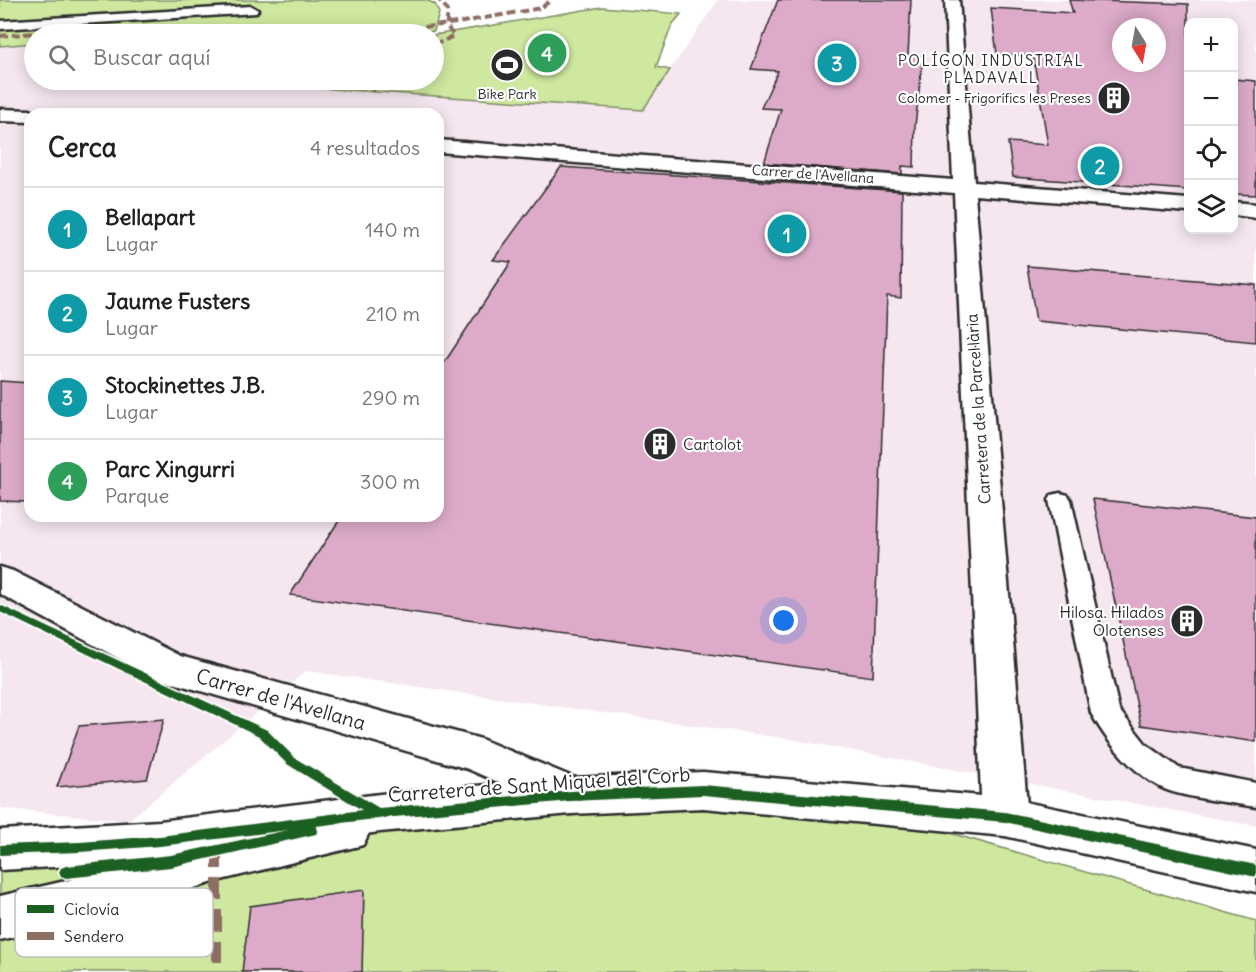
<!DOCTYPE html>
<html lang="es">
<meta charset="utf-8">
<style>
body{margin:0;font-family:Delius,sans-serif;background:#f6f6f6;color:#202124}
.controls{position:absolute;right:18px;top:18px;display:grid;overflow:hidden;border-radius:12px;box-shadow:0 3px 15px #0003}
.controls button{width:54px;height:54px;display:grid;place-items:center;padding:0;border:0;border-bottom:2px solid #e0e0e0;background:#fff;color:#202124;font:30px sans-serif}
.compass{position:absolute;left:1112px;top:18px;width:54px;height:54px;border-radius:50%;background:#fff;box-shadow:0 3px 15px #0003;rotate:169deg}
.you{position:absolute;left:784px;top:621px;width:21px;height:21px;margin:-15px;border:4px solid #fff;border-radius:50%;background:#1a73e8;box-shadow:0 0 0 9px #1a73e833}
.badge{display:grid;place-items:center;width:39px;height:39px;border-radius:50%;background:#2b2b2b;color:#fff;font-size:20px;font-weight:700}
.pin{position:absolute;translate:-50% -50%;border:3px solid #fff;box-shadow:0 2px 6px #0006}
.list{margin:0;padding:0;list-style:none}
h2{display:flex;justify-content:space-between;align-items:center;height:78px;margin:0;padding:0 24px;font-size:26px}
h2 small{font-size:20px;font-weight:400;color:#757577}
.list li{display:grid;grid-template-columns:39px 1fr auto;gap:18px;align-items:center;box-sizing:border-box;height:84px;padding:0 24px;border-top:2px solid #e0e0e0}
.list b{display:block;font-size:22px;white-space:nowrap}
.list p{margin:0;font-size:20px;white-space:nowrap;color:#757577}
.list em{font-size:20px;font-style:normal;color:#757577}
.icon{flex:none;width:33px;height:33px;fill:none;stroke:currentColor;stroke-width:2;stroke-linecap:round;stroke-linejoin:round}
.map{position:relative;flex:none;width:1256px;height:972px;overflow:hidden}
.search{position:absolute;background:#fff;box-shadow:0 3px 15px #0003;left:24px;top:24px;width:420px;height:66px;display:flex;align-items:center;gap:15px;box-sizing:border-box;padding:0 21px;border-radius:33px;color:#757577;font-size:22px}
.panel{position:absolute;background:#fff;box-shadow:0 3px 15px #0003;left:24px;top:108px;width:420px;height:414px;border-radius:18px}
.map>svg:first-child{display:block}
.built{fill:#f5e6ef;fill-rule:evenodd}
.green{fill:#cee89f;stroke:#7c8a65;stroke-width:1.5}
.building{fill:#ddabc9;stroke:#2b2b2b;stroke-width:1.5;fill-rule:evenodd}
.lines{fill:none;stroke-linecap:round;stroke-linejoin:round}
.lane-casing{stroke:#2b2b2b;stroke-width:5}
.street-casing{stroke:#2b2b2b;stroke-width:5}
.secondary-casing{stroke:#2b2b2b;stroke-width:5}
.lane{fill:#fff;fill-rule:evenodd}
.street{fill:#fff;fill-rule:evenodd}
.secondary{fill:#fff;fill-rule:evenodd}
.quiet-far1{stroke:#8d6e63;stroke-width:4;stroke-dasharray:8 4;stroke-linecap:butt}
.quiet{stroke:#8d6e63;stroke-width:10;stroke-dasharray:21 10;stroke-linecap:butt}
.cycleway-casing{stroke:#fff;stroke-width:4}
.cycleway{fill:#1b5e20;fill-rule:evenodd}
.labels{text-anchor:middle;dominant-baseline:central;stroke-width:4.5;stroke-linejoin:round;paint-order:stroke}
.far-poi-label{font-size:14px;fill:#2b2b2b;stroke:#fff}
.far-street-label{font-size:14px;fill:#2b2b2b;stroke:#fff}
.far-neighbourhood-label{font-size:15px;letter-spacing:1.5px;fill:#2b2b2b;stroke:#fff}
.street-label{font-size:16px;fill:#2b2b2b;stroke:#fff}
.poi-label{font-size:16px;fill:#2b2b2b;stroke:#fff;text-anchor:start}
.near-street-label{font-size:20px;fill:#2b2b2b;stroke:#fff}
.key{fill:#fff;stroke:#bfbfbf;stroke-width:1.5}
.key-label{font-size:16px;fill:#2b2b2b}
</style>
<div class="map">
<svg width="1256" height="972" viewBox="0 0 1256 972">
<rect width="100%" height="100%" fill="#fff"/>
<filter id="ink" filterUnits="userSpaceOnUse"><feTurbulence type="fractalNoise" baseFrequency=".0167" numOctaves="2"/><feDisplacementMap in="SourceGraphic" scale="12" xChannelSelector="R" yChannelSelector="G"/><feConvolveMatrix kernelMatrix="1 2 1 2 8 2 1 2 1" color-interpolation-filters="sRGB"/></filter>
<g filter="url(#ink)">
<path class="built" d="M718 0H1256V826L790 739 306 671 128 821 0 808V42H34V80H217L643 110ZM1188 22H1234V230H1188ZM1121 27H1157V63H1121ZM30 114H438V516H30Z"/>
<g class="green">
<path d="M0 0H426L435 4 439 13 434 31 415 34H34V43L0 46Z"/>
<path d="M602 7 681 14 672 25 656 67 670 70 643 110 215 81 434 80V35Z"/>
<path d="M548 794 908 821 1256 921V972H0V838Z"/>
</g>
<g class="building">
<path d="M778 0H911L908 55 923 56 915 126 914 167 902 166V174L764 163 781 109 761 108 778 71 751 69Z"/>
<path d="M1069 0 1188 4V190L1013 177 1008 142 1048 145 1033 56 997 54 991 8 1073 13ZM1121 27H1157V63H1121Z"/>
<path d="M1233 79 1256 81V195L1233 194Z"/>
<path d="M561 167 902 191 901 298 887 296 873 677 290 595 342 516H438V372L511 262 493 260Z"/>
<path d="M1027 266 1256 285V342L1036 321Z"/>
<path d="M0 381 30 383V502L0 501Z"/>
<path d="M1093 499 1256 517V742L1141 725Z"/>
<path d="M164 719 147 779 57 787 79 726Z"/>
<path d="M364 890 362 972H242L250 906Z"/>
</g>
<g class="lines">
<g class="lane-casing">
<path id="lane" d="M1060 493 1068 495 1071 500 1119 710 1146 744 1179 768 1256 783V807C1234 803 1178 797 1160 787 1132 772 1106 741 1091 713L1049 500 1052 495Z"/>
</g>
<g class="street-casing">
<g id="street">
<path d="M945 0H959L974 182 1188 199V212L975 195 1028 817 1021 830 1005 836 989 830 982 817 954 193 438 152V140L953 180Z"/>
<path d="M251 6 258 10 256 13 0 29V21Z"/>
<path d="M0 109 30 110 38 114H30V122L0 121Z"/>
<path d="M1234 202 1256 204V218L1234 215Z"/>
<path d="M0 567 13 571 180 656 481 739 587 783 594 796 587 809 571 814 468 769 153 677 0 594Z"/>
<path d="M347 812 363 817 370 831 363 845 217 881 96 918 0 940V896L96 874 217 841Z"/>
</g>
</g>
<g class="secondary-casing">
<path id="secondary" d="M703 772 1005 798 1256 850V892L1005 836 703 808 571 814 380 832 160 861 0 870V830L160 821 380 794 571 778Z"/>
</g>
<use href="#lane" class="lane"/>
<use href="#street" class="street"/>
<use href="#secondary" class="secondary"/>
<g class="quiet-far1">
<path d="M365 34 457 23 541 8 551 0"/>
<path d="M0 36 68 30 108 34"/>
<path d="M434 45 454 36 447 27V9L439 0"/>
<path d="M372 92 380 80"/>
</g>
<path class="quiet" d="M217 848V972"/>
<g class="cycleway-casing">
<path id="cycleway" d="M0 605 267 730 295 758 379 808 571 791 703 785 1005 812 1256 865V877L1005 822 703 795 571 801 383 818 316 826 318 830 316 834 312 835 171 867 66 878 61 876 59 872 61 868 66 866 171 855 288 830 160 846 80 852 0 855V845L80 842 160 836 362 810 287 764 259 736 0 612Z"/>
</g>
<use href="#cycleway" class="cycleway"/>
</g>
</g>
<defs>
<g id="stadium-disc" transform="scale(1.725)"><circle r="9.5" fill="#2b2b2b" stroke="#fff"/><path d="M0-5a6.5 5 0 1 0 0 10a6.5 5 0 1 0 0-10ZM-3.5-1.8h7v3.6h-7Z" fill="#fff"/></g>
<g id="building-disc" transform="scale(1.725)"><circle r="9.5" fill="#2b2b2b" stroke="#fff"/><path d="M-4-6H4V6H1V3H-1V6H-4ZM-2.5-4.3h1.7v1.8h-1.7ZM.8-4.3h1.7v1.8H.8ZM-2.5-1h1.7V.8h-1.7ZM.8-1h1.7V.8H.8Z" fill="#fff"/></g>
</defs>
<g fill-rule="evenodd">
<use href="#stadium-disc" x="507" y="65"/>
<use href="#building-disc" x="1114" y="98"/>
<use href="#building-disc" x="660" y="444"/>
<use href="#building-disc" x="1187" y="621"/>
</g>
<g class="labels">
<g class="far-poi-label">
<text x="507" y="94">Bike Park</text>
<text x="1091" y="98" text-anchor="end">Colomer - Frigorífics les Preses</text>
</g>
<g class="far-street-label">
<text transform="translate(813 174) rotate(4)">Carrer de l'Avellana</text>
</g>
<g class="far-neighbourhood-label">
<text x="991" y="60">POLÍGON INDUSTRIAL<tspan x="991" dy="17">PLADAVALL</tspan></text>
</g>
<g class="street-label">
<text transform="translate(978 409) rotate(-94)">Carretera de la Parcel·lària</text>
</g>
<g class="poi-label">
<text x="683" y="444">Cartolot</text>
<text x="1164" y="612" text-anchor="end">Hilosa. Hilados<tspan x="1164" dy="18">Olotenses</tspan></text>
</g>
<g class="near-street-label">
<text transform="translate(281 699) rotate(16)">Carrer de l'Avellana</text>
<text transform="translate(539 784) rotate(-4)">Carretera de Sant Miquel del Corb</text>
</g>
</g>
<rect x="15" y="888" width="198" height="69" rx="9" class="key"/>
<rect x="27" y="905" width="27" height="8" fill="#1b5e20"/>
<rect x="27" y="932" width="27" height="8" fill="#8d6e63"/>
<g class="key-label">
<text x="64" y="915">Ciclovía</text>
<text x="64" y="942">Sendero</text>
</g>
</svg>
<div class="controls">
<button>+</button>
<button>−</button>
<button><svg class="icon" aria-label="locate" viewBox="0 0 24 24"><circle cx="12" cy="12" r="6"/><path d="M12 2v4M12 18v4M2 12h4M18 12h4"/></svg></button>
<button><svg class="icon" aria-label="layers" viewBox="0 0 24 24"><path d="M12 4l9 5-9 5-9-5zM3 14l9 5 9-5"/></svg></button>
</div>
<svg class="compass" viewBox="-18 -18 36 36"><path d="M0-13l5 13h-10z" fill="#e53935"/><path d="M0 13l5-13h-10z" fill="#757577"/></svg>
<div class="you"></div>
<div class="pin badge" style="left:787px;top:234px;background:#0f9aa8">1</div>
<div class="pin badge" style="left:1100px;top:166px;background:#0f9aa8">2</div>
<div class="pin badge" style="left:837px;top:63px;background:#0f9aa8">3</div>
<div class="pin badge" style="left:547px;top:53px;background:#2e9e5b">4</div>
<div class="search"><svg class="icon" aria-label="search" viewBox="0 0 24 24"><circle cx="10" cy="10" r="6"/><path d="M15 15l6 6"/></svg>Buscar aquí</div>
<section class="panel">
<h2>Cerca<small>4 resultados</small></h2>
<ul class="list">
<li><span class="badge" style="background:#0f9aa8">1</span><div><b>Bellapart</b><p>Lugar</p></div><em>140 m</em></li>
<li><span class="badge" style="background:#0f9aa8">2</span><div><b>Jaume Fusters</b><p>Lugar</p></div><em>210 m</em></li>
<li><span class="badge" style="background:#0f9aa8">3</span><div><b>Stockinettes J.B.</b><p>Lugar</p></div><em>290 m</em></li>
<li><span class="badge" style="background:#2e9e5b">4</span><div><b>Parc Xingurri</b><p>Parque</p></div><em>300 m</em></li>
</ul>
</section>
</div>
